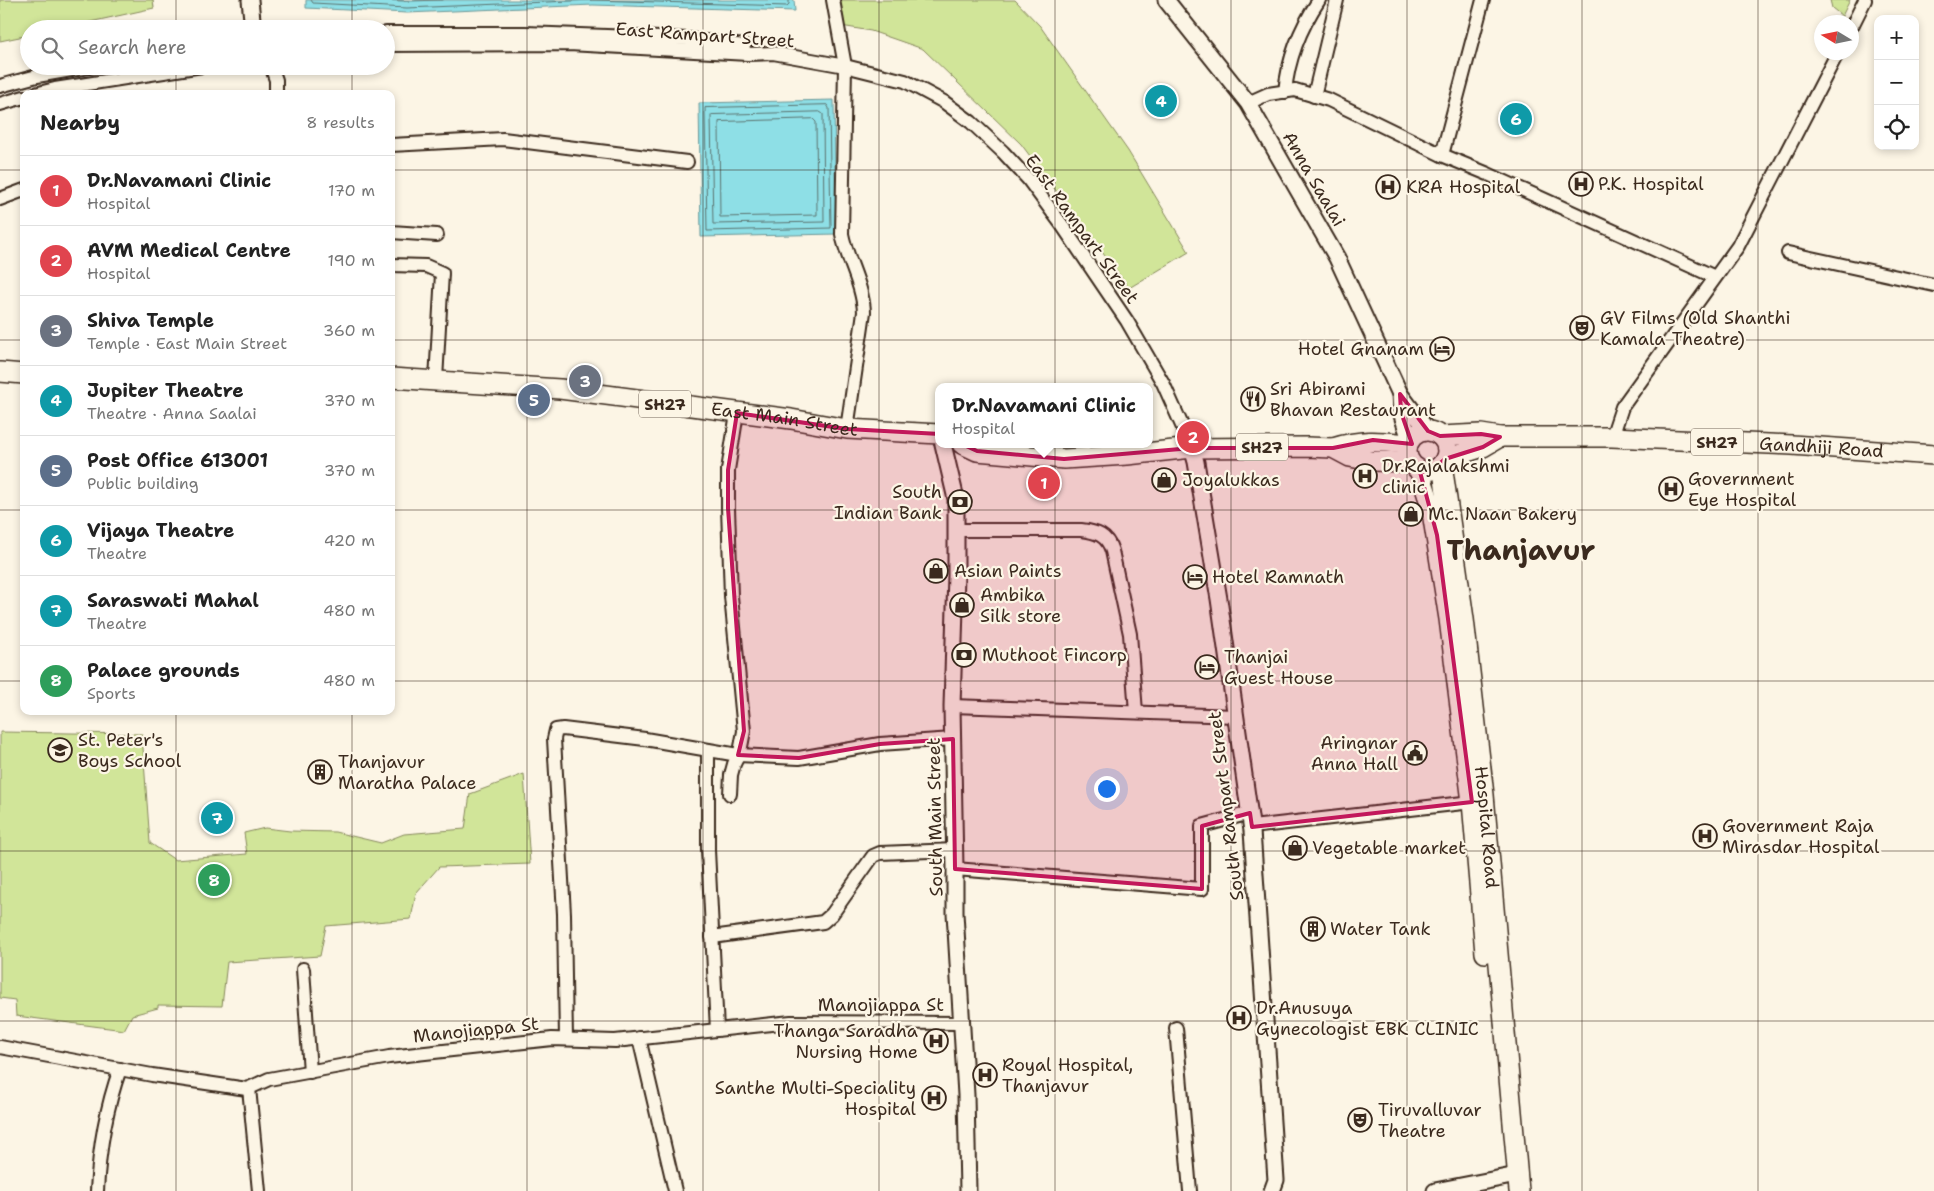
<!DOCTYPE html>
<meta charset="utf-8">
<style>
body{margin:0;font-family:"Shantell Sans",sans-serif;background:#f2f2f2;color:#222}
.controls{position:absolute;right:15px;top:15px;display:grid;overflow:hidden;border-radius:10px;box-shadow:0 2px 8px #0003}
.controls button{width:45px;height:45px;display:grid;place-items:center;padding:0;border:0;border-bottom:1px solid #e0e0e0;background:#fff;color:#222;font:25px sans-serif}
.compass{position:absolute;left:1814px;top:15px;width:45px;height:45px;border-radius:50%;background:#fff;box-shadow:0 2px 8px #0003;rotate:280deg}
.you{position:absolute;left:1106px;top:788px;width:18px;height:18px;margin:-12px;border:4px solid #fff;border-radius:50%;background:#1a73e8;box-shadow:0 0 0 8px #1a73e833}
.badge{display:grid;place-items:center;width:32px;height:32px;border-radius:50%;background:#b45309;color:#fff;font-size:16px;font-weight:700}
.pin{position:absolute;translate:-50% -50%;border:2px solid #fff;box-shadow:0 1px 5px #0006}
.popup{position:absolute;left:935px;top:383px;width:218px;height:65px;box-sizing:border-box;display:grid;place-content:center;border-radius:10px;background:#fff;filter:drop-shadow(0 1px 4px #0005);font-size:16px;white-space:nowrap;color:#767676}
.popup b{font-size:19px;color:#222}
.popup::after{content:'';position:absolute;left:50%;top:100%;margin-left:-10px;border:10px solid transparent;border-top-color:#fff}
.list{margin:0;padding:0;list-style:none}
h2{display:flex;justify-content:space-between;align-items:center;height:65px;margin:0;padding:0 20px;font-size:21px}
h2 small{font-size:16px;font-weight:400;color:#767676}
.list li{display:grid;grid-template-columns:32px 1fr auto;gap:15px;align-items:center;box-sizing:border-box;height:70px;padding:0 20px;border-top:1px solid #e0e0e0}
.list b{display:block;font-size:19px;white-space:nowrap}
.list p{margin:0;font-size:16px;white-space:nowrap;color:#767676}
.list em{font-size:16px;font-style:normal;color:#767676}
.icon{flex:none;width:28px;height:28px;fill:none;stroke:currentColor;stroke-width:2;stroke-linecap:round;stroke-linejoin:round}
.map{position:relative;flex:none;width:1934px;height:1191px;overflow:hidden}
.search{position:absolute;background:#fff;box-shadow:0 2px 8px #0003;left:20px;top:20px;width:375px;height:55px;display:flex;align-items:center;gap:12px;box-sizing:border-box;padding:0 18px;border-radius:28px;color:#767676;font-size:19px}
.panel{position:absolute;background:#fff;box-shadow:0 2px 8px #0003;left:20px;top:90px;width:375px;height:625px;border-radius:10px}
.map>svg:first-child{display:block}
.green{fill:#d1e599;stroke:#86885c}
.water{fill:#8edfe6;stroke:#6d9796}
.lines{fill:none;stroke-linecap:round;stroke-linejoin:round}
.shore{stroke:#5c726e;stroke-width:1}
.minor-casing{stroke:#3b2a1e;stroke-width:16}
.tertiary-casing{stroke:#3b2a1e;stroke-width:19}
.primary-casing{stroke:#3b2a1e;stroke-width:22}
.minor{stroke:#fcf5e5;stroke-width:12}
.tertiary{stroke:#fcf5e5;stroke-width:15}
.primary{stroke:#fcf5e5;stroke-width:19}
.marked{fill:#c2185b;fill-opacity:0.2;stroke:#c2185b;stroke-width:4;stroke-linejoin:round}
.grid{fill:none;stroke:#3b2a1e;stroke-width:1;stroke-opacity:0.55}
.labels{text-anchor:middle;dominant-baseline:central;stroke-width:4.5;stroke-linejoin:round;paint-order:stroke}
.shield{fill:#fcf5e5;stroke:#75675a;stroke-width:1}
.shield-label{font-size:16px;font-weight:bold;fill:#3b2a1e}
.street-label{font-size:18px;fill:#3b2a1e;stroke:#fcf5e5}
.poi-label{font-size:18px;fill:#3b2a1e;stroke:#fcf5e5;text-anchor:start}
.town-label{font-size:28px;font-weight:bold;fill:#3b2a1e;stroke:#fcf5e5}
</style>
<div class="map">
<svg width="1934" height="1191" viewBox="0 0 1934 1191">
<rect width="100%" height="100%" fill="#fcf5e5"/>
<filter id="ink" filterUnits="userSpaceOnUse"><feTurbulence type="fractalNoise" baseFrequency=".02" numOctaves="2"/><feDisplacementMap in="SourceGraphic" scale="10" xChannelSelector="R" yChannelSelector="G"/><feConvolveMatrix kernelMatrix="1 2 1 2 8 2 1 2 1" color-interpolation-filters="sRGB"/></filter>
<g filter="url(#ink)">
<g class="green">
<path d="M0 0H153L154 8 58 29H29V35L0 41Z"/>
<path d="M834 0H1015L1040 26 1128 151 1189 252 1129 288 1021 144 923 49 871 31 841 26Z"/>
<path d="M1830 0H1850L1842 16 1832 8Z"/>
<path d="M0 732 142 734 150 843 175 860 247 854 244 833 265 828 290 831 335 832 381 843 404 834 465 829 470 794 524 774 530 864 439 867 416 893 411 919 326 926 320 956 227 962 222 1006 158 1005V1008L132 1015 124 1030 16 1016 15 1000 0 998Z"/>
</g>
<g class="water">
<path d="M306 0H794L795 11 593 5 407 13 306 8Z"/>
<path d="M834 100 836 234 701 237 699 103Z"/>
</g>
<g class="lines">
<g class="shore">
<path d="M311 0 313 3 407 8 593 0 787 6 789 4V0"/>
<path d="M378 0 407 1 443 0"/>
<path d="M827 105 829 108 831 228 707 231 705 108Z"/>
<path d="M820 112 823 114 824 222 713 224 711 115Z"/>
<path d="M813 119 816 122 817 215 720 217 719 122Z"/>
</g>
<g class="minor-casing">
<g id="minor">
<path d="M833 0 845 66 842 234C847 260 863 285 864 312L847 429"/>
<path d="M1852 26 1865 0"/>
<path d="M386 33H525L688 39 744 46"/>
<path d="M386 45 569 44 748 54 773 53 845 66 905 81 944 102 971 122 1003 152 1028 179 1062 225 1127 321 1163 383 1192 448"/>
<path d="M258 66H262"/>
<path d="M271 66 276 80V94"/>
<path d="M0 86 37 76 94 66"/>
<path d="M1285 92C1288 59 1301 27 1319 0"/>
<path d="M35 94 55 89 202 66"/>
<path d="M1314 96 1337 0"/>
<path d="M1248 103 1268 94 1295 90 1329 100 1442 155 1488 174 1715 277"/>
<path d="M0 104 24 97"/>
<path d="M391 145 503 139 687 162"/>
<path d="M1442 155 1483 0"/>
<path d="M0 199 24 190"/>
<path d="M391 232 437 235"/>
<path d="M1788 253 1934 285"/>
<path d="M391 265 426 266 442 273 436 380"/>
<path d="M1612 437 1622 407 1738 246 1838 52"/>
<path d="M956 530H1081C1097 532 1107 535 1112 551L1130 634 1136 712"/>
<path d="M952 706 1235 716"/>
<path d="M708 750V850L717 1030"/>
<path d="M730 794 731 775 734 764 740 752 744 731 731 596 728 508V470L737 413"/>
<path d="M1252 827 1472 802"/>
<path d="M955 869 1202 889V826L1250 813"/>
<path d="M712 937 823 922 832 914 873 856 880 853 955 850"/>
<path d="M303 969 310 1072"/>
<path d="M1176 1028 1190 1191"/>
<path d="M639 1038 675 1191"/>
<path d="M566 1039 564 914 554 739 556 730 563 729 645 739 738 755 799 758 880 744 953 739"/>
<path d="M0 1047 152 1075 247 1089 269 1079 389 1057 552 1039 615 1041 791 1022 962 1023"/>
<path d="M249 1088 259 1191"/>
<path d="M97 1191C99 1150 106 1108 120 1069"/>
</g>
</g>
<g class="tertiary-casing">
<g id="tertiary">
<path d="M250 0 253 29"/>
<path d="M1166 0 1248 103 1337 258 1400 394 1428 431"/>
<path d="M1400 394 1401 412 1410 440"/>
<path d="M943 444 956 499V575L952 706 955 869V913L966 1095 968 1191"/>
<path d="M1192 448 1196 462 1219 599 1252 831 1276 1180 1272 1191"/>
<path d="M1435 1191 1517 1175"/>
</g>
</g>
<g class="primary-casing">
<g id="primary">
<path d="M0 372 24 374"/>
<path id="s1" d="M391 378 560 389 791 419 847 429 939 434"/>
<circle cx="1427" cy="451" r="20"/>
<path id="s2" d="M1440 436 1481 434 1500 437H1612L1792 445 1934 455"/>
<path d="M962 444 977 451 1064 459 1127 455 1192 448 1307 447 1333 448 1350 457 1371 461 1410 462"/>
<path d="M1333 448C1362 439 1378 441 1408 444"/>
<path d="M1445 459 1483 447 1500 437"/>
<path id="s3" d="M1442 464 1464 619 1484 795 1519 1191"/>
<path d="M1419 470 1431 506 1449 619 1472 802 1485 953"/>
</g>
</g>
<use href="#minor" class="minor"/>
<use href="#tertiary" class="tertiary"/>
<use href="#primary" class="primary"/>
</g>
</g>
<path class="marked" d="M1400 394 1428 431 1440 436 1481 434 1500 437 1483 447 1445 459 1431 471 1420 472 1437 535 1472 802 1252 827 1250 813 1202 826V889L955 869 953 739 880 744 799 758 738 755 744 731 728 508V470L737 413 847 429 940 434 977 451 1064 459 1192 448H1333L1373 440 1412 444 1401 412Z"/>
<path class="grid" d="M176 0V29M352 0V29M527 0V1191M703 0V1191M879 0V1191M1055 0V1191M1231 0V1191M1407 0V1191M1582 0V1191M1758 0V1191M176 66V94M352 66V94M0 170H24M391 170H1934M0 340H24M391 340H1934M0 510H24M391 510H1934M0 681H24M391 681H1934M176 711V1191M352 711V1191M0 851H1934M0 1021H1934"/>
<defs>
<g id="hospital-ring" transform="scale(1.25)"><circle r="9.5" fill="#fcf5e5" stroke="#3b2a1e" stroke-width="1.5"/><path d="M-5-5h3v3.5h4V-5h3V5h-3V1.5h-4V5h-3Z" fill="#3b2a1e"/></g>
<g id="theatre-ring" transform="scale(1.25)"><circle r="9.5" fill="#fcf5e5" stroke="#3b2a1e" stroke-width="1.5"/><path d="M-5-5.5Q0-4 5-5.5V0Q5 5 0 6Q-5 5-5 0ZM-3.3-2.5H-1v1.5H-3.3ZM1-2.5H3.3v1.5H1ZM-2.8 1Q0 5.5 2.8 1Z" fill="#3b2a1e"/></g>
<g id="hotel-ring" transform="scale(1.25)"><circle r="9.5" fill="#fcf5e5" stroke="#3b2a1e" stroke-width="1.5"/><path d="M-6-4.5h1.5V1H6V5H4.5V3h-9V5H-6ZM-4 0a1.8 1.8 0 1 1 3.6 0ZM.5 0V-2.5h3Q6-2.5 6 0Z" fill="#3b2a1e"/></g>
<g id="restaurant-ring" transform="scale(1.25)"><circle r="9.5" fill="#fcf5e5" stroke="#3b2a1e" stroke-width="1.5"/><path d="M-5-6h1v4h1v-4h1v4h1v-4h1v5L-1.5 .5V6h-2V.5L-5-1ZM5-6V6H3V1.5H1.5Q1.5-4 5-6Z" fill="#3b2a1e"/></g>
<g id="shop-ring" transform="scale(1.25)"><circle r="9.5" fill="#fcf5e5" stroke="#3b2a1e" stroke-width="1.5"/><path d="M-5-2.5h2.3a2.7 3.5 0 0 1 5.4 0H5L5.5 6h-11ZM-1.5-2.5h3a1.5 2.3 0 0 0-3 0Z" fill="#3b2a1e"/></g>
<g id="bank-ring" transform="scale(1.25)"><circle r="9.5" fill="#fcf5e5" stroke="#3b2a1e" stroke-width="1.5"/><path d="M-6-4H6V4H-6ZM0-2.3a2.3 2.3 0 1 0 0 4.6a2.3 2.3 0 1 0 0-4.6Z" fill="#3b2a1e"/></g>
<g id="school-ring" transform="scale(1.25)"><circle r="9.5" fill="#fcf5e5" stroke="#3b2a1e" stroke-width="1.5"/><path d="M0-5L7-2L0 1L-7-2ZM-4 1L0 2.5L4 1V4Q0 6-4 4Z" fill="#3b2a1e"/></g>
<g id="civic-ring" transform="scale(1.25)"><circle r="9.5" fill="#fcf5e5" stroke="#3b2a1e" stroke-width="1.5"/><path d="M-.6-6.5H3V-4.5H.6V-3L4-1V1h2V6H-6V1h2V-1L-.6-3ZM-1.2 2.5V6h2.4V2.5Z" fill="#3b2a1e"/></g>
<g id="building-ring" transform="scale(1.25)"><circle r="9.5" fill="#fcf5e5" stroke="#3b2a1e" stroke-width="1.5"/><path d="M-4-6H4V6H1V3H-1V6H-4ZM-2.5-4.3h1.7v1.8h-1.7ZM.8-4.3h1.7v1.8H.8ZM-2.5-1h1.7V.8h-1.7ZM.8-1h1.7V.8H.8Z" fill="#3b2a1e"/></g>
</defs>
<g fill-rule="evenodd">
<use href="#hospital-ring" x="1581" y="184"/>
<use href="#hospital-ring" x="1388" y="187"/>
<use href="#theatre-ring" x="1582" y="328"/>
<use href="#hotel-ring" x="1442" y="349"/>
<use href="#restaurant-ring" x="1253" y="399"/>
<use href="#hospital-ring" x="1365" y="476"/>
<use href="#shop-ring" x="1164" y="480"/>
<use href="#hospital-ring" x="1671" y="489"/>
<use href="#bank-ring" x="960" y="502"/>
<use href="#shop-ring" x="1411" y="514"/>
<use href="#shop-ring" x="936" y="571"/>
<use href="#hotel-ring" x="1195" y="577"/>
<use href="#shop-ring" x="962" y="605"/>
<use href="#bank-ring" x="964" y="655"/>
<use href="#hotel-ring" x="1207" y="667"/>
<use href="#school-ring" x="60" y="750"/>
<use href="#civic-ring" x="1415" y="753"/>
<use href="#building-ring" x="320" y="772"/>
<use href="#hospital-ring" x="1705" y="836"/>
<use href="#shop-ring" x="1295" y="848"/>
<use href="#building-ring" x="1313" y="929"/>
<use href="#hospital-ring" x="1239" y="1018"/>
<use href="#hospital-ring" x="936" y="1041"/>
<use href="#hospital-ring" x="985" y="1075"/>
<use href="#hospital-ring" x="934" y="1098"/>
<use href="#theatre-ring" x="1360" y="1120"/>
</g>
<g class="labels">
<g class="shield">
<rect x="639" y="390.5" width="52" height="27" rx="4"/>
<rect x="1691" y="428.5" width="52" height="27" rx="4"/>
<rect x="1236" y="433.5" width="52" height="27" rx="4"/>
</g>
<g class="shield-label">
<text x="665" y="404">SH27</text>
<text x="1717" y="442">SH27</text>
<text x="1262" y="447">SH27</text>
</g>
<g class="street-label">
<text transform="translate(705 35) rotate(4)">East Rampart Street</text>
<text transform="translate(1314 179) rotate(60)">Anna Saalai</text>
<text transform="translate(1082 229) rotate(54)">East Rampart Street</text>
<text stroke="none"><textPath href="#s1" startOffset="396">East Main Street</textPath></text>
<text stroke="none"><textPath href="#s2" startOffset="382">Gandhiji Road</textPath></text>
<text transform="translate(1226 806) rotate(-97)">South Rampart Street</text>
<text transform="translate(935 817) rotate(-91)">South Main Street</text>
<text stroke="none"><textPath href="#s3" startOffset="366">Hospital Road</textPath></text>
<text x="881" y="1005">Manojiappa St</text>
<text transform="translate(476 1030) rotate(-6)">Manojiappa St</text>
</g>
<g class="poi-label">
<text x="1598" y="184">P.K. Hospital</text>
<text x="1406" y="187">KRA Hospital</text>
<text x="1600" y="318">GV Films (Old Shanthi<tspan x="1600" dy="21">Kamala Theatre)</tspan></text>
<text x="1424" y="349" text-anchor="end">Hotel Gnanam</text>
<text x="1270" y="389">Sri Abirami<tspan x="1270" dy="21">Bhavan Restaurant</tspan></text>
<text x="1382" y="466">Dr.Rajalakshmi<tspan x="1382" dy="21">clinic</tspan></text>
<text x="1688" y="479">Government<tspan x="1688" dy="21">Eye Hospital</tspan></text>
<text x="1182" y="480">Joyalukkas</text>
<text x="942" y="492" text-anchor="end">South<tspan x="942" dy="21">Indian Bank</tspan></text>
<text x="1428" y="514">Mc. Naan Bakery</text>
<text x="954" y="571">Asian Paints</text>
<text x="1212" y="577">Hotel Ramnath</text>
<text x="980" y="595">Ambika<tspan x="980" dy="21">Silk store</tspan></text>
<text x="982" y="655">Muthoot Fincorp</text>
<text x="1224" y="657">Thanjai<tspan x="1224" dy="21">Guest House</tspan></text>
<text x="78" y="740">St. Peter's<tspan x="78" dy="21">Boys School</tspan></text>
<text x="1398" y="743" text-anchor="end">Aringnar<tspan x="1398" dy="21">Anna Hall</tspan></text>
<text x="338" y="762">Thanjavur<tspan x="338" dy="21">Maratha Palace</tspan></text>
<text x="1722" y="826">Government Raja<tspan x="1722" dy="21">Mirasdar Hospital</tspan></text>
<text x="1312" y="848">Vegetable market</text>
<text x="1330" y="929">Water Tank</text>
<text x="1256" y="1008">Dr.Anusuya<tspan x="1256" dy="21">Gynecologist EBK CLINIC</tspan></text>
<text x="918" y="1031" text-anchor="end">Thanga Saradha<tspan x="918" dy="21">Nursing Home</tspan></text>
<text x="1002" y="1065">Royal Hospital,<tspan x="1002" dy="21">Thanjavur</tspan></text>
<text x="916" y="1088" text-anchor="end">Santhe Multi-Speciality<tspan x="916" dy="21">Hospital</tspan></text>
<text x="1378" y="1110">Tiruvalluvar<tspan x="1378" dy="21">Theatre</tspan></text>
</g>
<g class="town-label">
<text x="1521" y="550">Thanjavur</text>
</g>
</g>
</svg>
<div class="controls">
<button>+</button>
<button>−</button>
<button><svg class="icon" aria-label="locate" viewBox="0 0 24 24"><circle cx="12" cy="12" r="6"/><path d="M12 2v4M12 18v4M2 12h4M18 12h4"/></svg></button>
</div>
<svg class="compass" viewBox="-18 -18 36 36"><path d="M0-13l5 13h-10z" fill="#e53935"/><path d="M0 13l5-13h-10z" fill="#767676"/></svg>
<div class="you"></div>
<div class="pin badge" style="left:1044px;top:483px;background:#e0444e">1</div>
<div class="popup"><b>Dr.Navamani Clinic</b>Hospital</div>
<div class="pin badge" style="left:1193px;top:437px;background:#e0444e">2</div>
<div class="pin badge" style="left:585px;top:381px;background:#6b7280">3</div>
<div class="pin badge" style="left:1161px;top:101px;background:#0f9aa8">4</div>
<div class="pin badge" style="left:534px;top:400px;background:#5c6f8a">5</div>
<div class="pin badge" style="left:1516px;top:119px;background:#0f9aa8">6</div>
<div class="pin badge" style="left:217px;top:818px;background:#0f9aa8">7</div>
<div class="pin badge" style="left:214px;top:880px;background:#2e9e5b">8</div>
<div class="search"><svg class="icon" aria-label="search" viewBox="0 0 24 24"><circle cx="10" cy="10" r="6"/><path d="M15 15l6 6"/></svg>Search here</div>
<section class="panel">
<h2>Nearby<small>8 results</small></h2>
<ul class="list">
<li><span class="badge" style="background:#e0444e">1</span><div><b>Dr.Navamani Clinic</b><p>Hospital</p></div><em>170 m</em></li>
<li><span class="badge" style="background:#e0444e">2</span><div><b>AVM Medical Centre</b><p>Hospital</p></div><em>190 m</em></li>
<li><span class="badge" style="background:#6b7280">3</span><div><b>Shiva Temple</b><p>Temple · East Main Street</p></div><em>360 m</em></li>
<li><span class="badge" style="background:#0f9aa8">4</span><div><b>Jupiter Theatre</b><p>Theatre · Anna Saalai</p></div><em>370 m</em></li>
<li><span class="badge" style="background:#5c6f8a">5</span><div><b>Post Office 613001</b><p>Public building</p></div><em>370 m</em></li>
<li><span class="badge" style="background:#0f9aa8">6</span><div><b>Vijaya Theatre</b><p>Theatre</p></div><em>420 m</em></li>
<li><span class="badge" style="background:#0f9aa8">7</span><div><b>Saraswati Mahal</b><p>Theatre</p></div><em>480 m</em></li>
<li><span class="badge" style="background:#2e9e5b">8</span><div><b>Palace grounds</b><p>Sports</p></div><em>480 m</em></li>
</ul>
</section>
</div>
